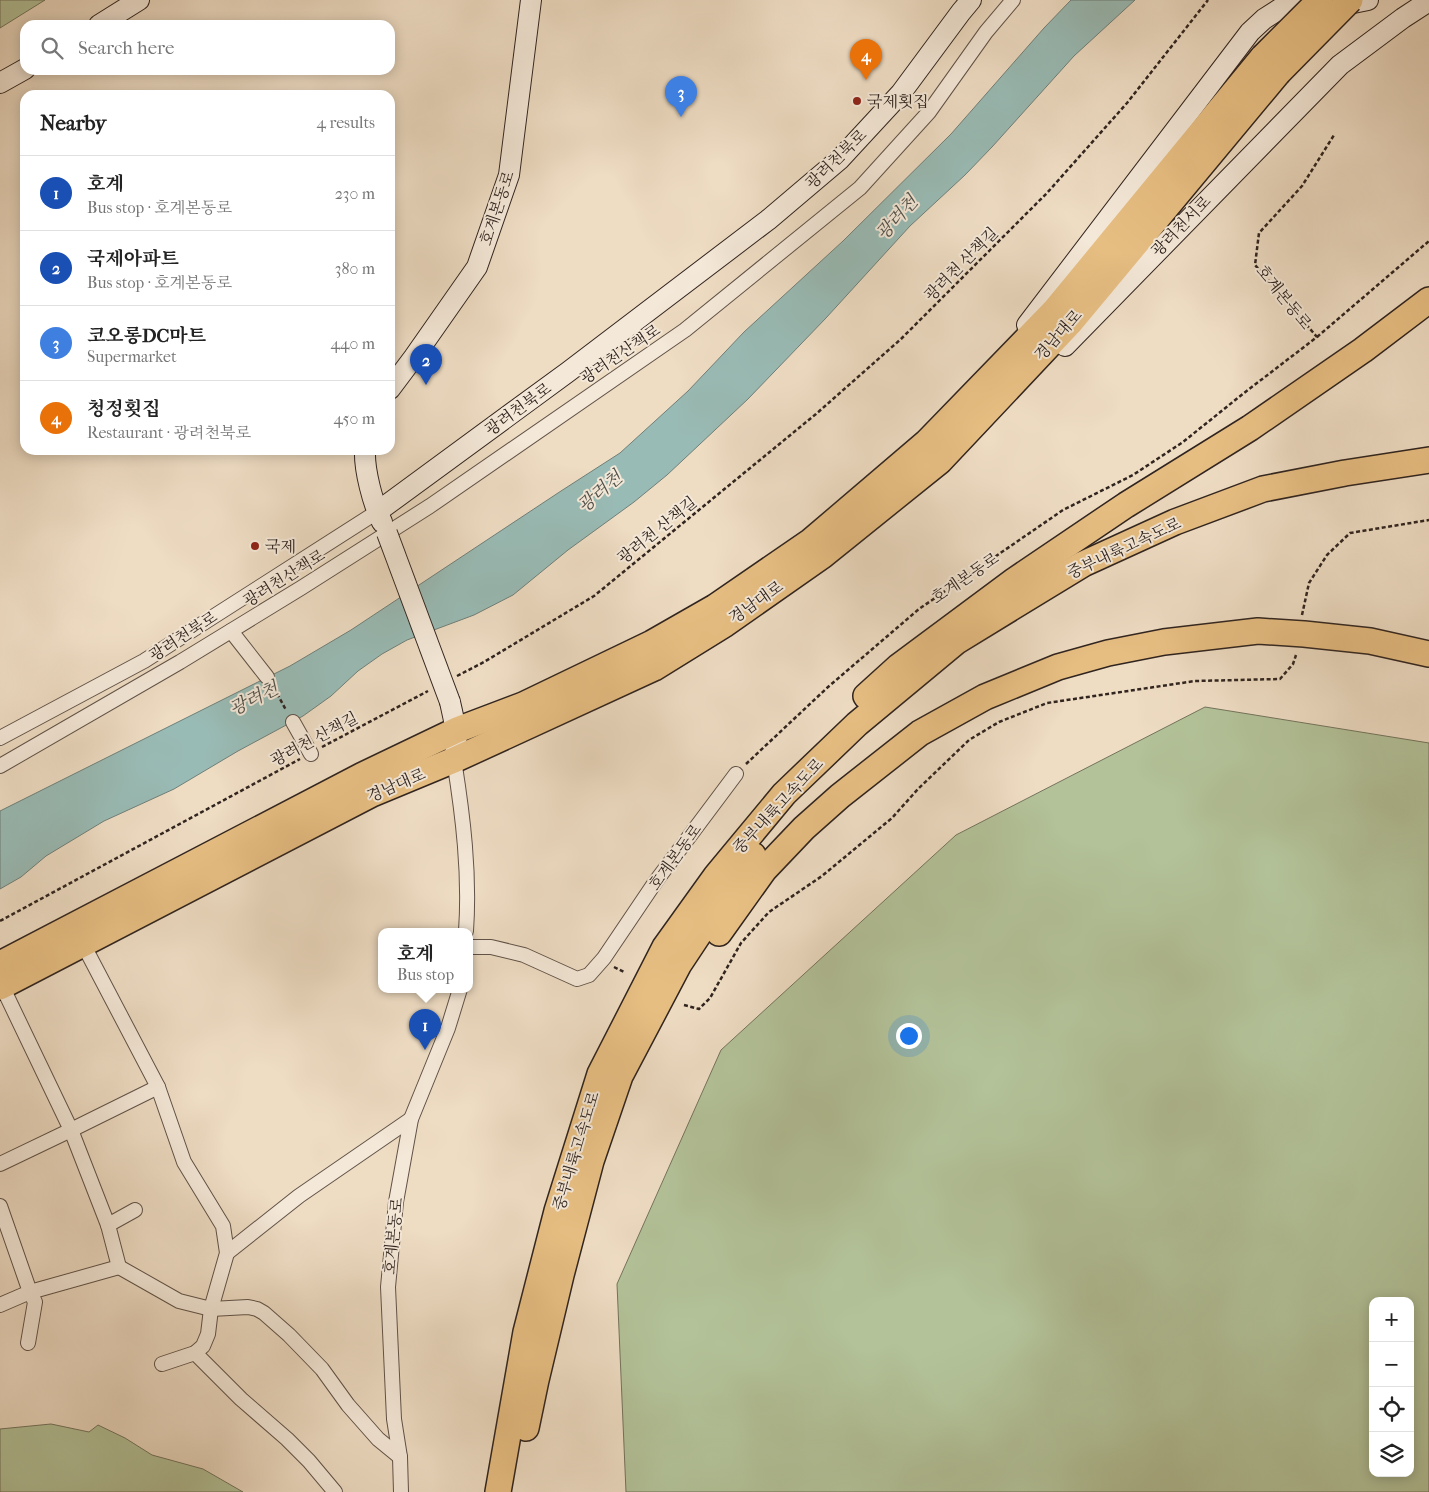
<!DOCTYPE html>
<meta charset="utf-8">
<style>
body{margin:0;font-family:"IM FELL French Canon","Noto Serif KR",serif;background:#f2f2f2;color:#222}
.controls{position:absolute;right:15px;bottom:15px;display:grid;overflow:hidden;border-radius:10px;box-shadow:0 2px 12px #0003}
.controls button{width:45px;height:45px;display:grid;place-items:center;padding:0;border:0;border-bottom:1px solid #e0e0e0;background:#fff;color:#222;font:25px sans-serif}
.you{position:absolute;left:908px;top:1035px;width:18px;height:18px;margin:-12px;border:4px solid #fff;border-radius:50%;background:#1a73e8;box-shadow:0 0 0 8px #1a73e833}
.badge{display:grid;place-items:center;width:32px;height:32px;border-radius:50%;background:#8f2418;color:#fff;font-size:16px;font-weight:700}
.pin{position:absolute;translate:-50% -41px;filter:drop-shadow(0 1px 2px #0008)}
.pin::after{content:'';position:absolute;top:26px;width:18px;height:15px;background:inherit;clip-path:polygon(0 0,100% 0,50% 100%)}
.popup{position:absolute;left:378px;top:928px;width:95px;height:65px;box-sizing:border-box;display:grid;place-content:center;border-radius:10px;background:#fff;filter:drop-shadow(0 1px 4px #0005);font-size:16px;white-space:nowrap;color:#767676}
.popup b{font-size:19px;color:#222}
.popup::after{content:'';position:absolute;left:50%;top:100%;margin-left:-10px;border:10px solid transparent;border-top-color:#fff}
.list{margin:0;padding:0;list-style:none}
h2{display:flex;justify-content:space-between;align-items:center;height:65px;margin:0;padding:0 20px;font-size:21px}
h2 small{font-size:16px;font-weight:400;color:#767676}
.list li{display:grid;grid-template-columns:32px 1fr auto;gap:15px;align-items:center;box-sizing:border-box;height:75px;padding:0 20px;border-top:1px solid #e0e0e0}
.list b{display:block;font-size:19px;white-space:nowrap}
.list p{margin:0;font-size:16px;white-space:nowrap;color:#767676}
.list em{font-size:16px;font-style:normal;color:#767676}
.icon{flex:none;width:28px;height:28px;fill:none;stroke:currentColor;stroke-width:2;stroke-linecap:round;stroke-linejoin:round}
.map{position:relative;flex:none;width:1429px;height:1492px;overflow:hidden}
.search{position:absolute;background:#fff;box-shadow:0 2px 12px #0003;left:20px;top:20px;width:375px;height:55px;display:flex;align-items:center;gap:12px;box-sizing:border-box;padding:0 18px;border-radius:15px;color:#767676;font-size:19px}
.panel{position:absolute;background:#fff;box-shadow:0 2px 12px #0003;left:20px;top:90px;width:375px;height:365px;border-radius:15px}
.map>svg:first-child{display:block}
.green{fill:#b3c299;stroke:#72735c;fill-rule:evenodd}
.water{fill:#99bbb5;stroke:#6f7f79}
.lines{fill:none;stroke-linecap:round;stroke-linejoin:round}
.street-casing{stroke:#605248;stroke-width:16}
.secondary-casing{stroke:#30241f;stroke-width:22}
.highway-casing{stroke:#30241f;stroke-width:28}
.path{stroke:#30241f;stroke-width:2.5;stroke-dasharray:4 2.5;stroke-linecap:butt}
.street{stroke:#f4e8d8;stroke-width:14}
.secondary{stroke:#f4e8d8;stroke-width:20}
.highway{stroke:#e7be82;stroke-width:25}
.secondary-bridge-casing{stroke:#30241f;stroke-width:22;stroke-linecap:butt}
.highway-bridge-casing{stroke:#30241f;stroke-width:28;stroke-linecap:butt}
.secondary-bridge{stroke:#f4e8d8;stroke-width:20}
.highway-bridge{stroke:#e7be82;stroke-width:25}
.poi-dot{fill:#8f2418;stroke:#f4e8d8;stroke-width:2}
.labels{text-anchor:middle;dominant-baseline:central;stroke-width:4;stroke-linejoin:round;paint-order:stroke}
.poi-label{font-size:16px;fill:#30241f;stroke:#f4e8d8;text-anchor:start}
.street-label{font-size:16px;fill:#30241f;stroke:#f4e8d8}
.water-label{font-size:18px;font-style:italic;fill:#50514c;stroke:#f4e8d8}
</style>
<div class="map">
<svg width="1429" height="1492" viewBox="0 0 1429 1492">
<rect width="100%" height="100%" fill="#eedcc3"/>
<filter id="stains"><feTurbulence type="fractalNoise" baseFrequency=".004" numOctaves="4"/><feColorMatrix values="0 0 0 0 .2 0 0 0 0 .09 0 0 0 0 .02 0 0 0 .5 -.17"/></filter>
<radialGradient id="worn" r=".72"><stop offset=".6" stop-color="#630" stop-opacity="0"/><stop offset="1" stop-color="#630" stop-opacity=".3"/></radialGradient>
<g class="green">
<path d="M0 0H45L0 28Z"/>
<path d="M1205 707 1429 743V1492H626L617 1284 721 1050 956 835ZM1373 1301H1410V1473H1373Z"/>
<path d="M51 1424 89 1432 98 1425 125 1438 152 1455 203 1469 243 1492H0V1429Z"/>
</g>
<path class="water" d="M1071 0H1135L1074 56 992 147 965 175 910 226 826 318 748 399 667 475 634 502 568 550 513 595 474 615 407 640 382 654 358 671 331 696 303 716 238 751 174 789 104 821 46 856 21 877 0 889V811L290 666 351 630 561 491 620 453 688 391 744 332 843 241 951 134 1044 28Z"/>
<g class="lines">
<g class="street-casing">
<g id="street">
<path d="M231 631 267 677"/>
<path d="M293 722 311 754"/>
<path d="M0 738 144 661 377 512"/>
<path d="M454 760C463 816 470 874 466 931"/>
<path d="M0 766 180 662 301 588 430 506 685 330 860 188 929 112 986 32 1013 0"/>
<path d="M83 944 158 1087 184 1162 223 1226 227 1253 211 1309 208 1334 203 1346 195 1353 162 1364"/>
<path d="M469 947H491L524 955 577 979 589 975 604 958 656 881 736 774"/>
<path d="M0 1164 71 1130 2 986"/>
<path d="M0 1206 30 1292 0 1305"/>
<path d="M135 1210 108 1225 71 1130 158 1087"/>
<path d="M227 1253 299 1196 411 1119"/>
<path d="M119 1267 179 1301 211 1309 248 1307 257 1309 264 1313 289 1335 322 1369 348 1405 378 1439 400 1457"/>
<path d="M28 1343 35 1302 30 1292 119 1267 108 1225"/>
<path d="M195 1353 241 1399 287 1439 309 1461 335 1492"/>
<path d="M401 1492 400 1457 394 1419 388 1287 396 1202 411 1119 448 1028 460 989"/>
</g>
</g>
<g class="secondary-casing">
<g id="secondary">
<path d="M99 25 139 0"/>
<path d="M0 83 25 69"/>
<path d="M1027 325 1250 32 1264 19 1281 8 1319 10 1368 0"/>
<path d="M1065 346 1340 65 1403 18 1429 1"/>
<path d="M390 389 414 357 477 267 509 175 531 0"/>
<path d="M365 450C364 470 373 504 382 522"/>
<path d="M377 512 568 372 768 220 840 159 901 93 961 12 971 0"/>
<path d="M450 702C455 725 459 737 454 760"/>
</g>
</g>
<g class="highway-casing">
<g id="highway">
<path d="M866 696 898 667 1015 580 1126 505 1250 428 1363 350 1429 300"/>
<path d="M719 933 764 870 804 828 840 796 920 733 985 697 1058 667 1108 653 1164 642 1258 631 1304 634 1370 641 1429 654"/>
<path d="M0 964 361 776 457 730 523 705 652 643 715 607 811 541 927 442 1055 310 1263 57"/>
<path d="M0 987 372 794 454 760 654 668 725 624 822 556 940 461 1070 323 1278 73"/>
<path d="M526 1428 536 1380 561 1275 591 1161 620 1076 679 964 744 866 753 855"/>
<path d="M498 1492 526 1332 557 1211 600 1074 665 947 716 876 784 794 857 724 957 641 1083 564 1175 522 1263 489 1345 473 1429 460"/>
</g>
</g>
<g class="path">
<path d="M1317 337 1429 241"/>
<path d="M1302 615 1309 583 1327 555 1350 533 1429 520"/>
<path d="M457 676 484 662 594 596 816 414 901 339 1047 193 1127 103 1208 0"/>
<path d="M274 688 286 710"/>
<path d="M322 747 428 691"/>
<path d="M746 764 828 687 919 609 1063 510 1133 475 1183 442 1244 393 1317 337 1255 265 1259 233 1302 186 1334 135"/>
<path d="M0 921 300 759"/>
<path d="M614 967 624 972"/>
<path d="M684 1005 699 1009 710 998 741 943 769 912 822 876 892 818 918 789 969 740 999 722 1047 703 1195 681 1280 679 1293 664 1296 655"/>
</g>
<use href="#street" class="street"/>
<use href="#secondary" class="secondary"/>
<use href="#highway" class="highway"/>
<g class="secondary-bridge-casing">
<path id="secondary-bridge" d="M387 533 450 702"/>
</g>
<g class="highway-bridge-casing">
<g id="highway-bridge">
<path d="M1263 57 1320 0"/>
<path d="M1278 73 1350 0"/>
</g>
</g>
<use href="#secondary-bridge" class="secondary-bridge"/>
<use href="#highway-bridge" class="highway-bridge"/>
</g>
<g class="poi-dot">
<circle cx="857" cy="101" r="5"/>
<circle cx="255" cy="546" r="5"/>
</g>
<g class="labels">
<g class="poi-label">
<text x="867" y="101">국제횟집</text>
<text x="265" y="546">국제</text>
</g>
<g class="street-label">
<text transform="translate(836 159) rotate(-44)">광려천북로</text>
<text transform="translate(497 208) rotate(-72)">호계본동로</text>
<text transform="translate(1181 226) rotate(-46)">광려천서로</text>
<text transform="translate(961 264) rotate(-45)">광려천 산책길</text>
<text transform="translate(1284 297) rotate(51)">호계본동로</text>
<text transform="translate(1058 335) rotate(-48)">경남대로</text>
<text transform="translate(620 354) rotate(-34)">광려천산책로</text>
<text transform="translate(518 409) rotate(-36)">광려천북로</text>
<text transform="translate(657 530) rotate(-39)">광려천 산책길</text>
<text transform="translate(1124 548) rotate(-25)">중부내륙고속도로</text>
<text transform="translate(284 578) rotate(-32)">광려천산책로</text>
<text transform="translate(965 578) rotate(-34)">호계본동로</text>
<text transform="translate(756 602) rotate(-35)">경남대로</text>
<text transform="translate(183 636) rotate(-33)">광려천북로</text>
<text transform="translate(314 739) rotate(-28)">광려천 산책길</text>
<text transform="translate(396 785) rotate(-23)">경남대로</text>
<text transform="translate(778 806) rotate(-47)">중부내륙고속도로</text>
<text transform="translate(675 857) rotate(-54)">호계본동로</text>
<text transform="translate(576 1151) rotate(-73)">중부내륙고속도로</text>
<text transform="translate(393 1236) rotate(-84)">호계본동로</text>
</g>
<g class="water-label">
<text transform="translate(897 218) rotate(-48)">광려천</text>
<text transform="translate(600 492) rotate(-41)">광려천</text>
<text transform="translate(254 699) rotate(-27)">광려천</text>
</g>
</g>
<rect width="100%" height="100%" filter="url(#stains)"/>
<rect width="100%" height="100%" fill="url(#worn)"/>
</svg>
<div class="controls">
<button>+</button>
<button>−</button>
<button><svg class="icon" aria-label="locate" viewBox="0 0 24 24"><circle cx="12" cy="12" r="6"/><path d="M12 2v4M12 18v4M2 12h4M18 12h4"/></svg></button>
<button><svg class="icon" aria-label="layers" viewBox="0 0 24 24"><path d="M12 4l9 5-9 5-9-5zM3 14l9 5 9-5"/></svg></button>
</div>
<div class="you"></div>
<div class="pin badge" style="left:425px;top:1050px;background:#1a4fb4">1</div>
<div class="popup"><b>호계</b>Bus stop</div>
<div class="pin badge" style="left:426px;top:385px;background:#1a4fb4">2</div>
<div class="pin badge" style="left:681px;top:117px;background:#3f7fe0">3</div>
<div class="pin badge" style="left:866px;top:80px;background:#e8710a">4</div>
<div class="search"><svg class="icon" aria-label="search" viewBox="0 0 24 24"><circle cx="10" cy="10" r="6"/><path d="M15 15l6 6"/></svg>Search here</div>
<section class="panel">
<h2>Nearby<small>4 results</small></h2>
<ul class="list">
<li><span class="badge" style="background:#1a4fb4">1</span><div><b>호계</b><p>Bus stop · 호계본동로</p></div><em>230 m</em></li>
<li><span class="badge" style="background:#1a4fb4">2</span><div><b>국제아파트</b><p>Bus stop · 호계본동로</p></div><em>380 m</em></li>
<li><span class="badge" style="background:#3f7fe0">3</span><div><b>코오롱DC마트</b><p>Supermarket</p></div><em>440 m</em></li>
<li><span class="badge" style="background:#e8710a">4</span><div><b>청정횟집</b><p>Restaurant · 광려천북로</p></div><em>450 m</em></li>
</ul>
</section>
</div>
